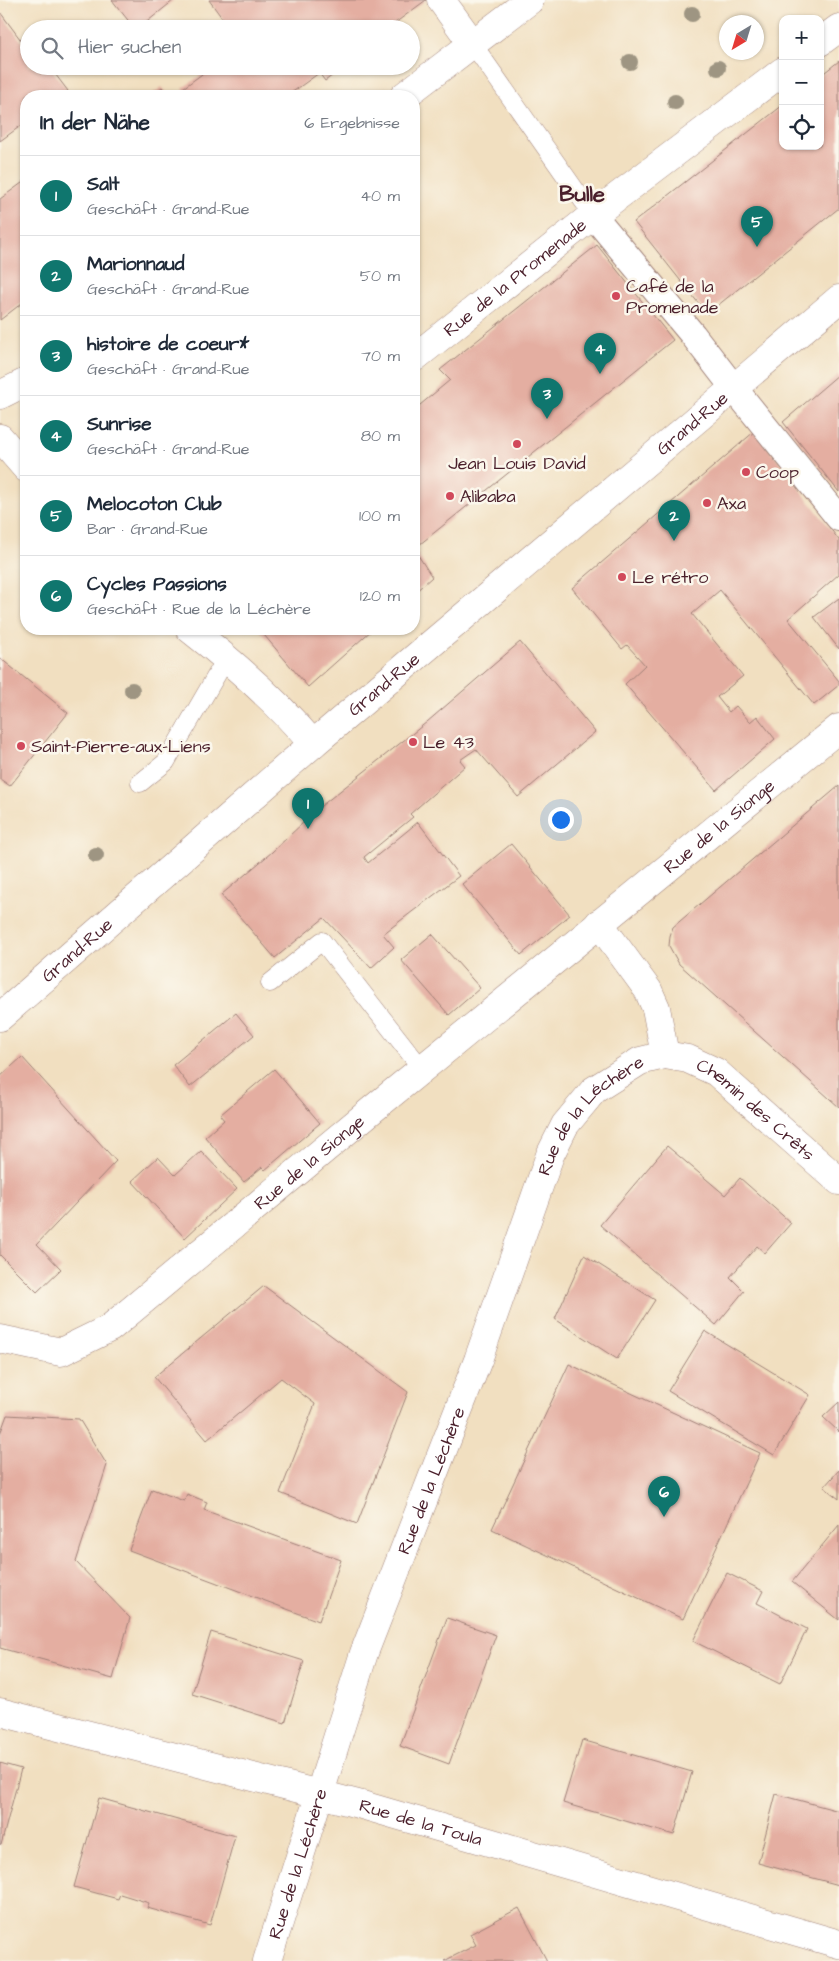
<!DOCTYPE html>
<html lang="de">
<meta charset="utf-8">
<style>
body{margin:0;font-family:"Architects Daughter",sans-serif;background:#f6f6f7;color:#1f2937}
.controls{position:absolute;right:15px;top:15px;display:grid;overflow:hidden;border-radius:10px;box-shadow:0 1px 4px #0004}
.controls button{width:45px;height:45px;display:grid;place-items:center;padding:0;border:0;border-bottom:1px solid #e0e1e3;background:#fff;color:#1f2937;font:25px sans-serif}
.compass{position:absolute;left:719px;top:15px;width:45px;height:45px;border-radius:50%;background:#fff;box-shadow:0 1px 4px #0004;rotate:218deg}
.you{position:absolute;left:560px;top:819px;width:18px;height:18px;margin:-12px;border:4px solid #fff;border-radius:50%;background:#1a73e8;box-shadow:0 0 0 8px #1a73e833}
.badge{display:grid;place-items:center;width:32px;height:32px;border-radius:50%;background:#0f766e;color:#fff;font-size:16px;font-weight:700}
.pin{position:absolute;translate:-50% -41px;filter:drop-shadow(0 1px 2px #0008)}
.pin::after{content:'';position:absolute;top:26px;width:18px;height:15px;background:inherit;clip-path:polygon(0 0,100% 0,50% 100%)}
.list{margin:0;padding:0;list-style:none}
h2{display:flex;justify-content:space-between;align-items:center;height:65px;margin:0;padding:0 20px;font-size:21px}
h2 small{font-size:16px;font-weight:400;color:#747a83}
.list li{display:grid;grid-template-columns:32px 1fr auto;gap:15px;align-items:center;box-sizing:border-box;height:80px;padding:0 20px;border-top:1px solid #e0e1e3}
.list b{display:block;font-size:19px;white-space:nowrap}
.list p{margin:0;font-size:16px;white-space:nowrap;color:#747a83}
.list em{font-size:16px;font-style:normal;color:#747a83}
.icon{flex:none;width:28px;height:28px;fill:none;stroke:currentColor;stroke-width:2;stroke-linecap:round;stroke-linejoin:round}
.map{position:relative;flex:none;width:839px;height:1961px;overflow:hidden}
.search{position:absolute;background:#fff;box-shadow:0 1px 4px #0004;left:20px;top:20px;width:400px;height:55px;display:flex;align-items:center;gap:12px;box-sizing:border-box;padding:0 18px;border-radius:28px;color:#747a83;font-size:19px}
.panel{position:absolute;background:#fff;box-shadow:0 1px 4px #0004;left:20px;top:90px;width:400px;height:545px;border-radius:20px}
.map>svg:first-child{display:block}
.building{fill:#e4aea1}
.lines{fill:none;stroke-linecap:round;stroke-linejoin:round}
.service-casing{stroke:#9e7f76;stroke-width:19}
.pedestrian-casing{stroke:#9e7f76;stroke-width:28}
.minor-casing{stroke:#9e7f76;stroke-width:29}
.service{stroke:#fff;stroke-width:18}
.pedestrian{stroke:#fff;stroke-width:26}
.minor{stroke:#fff;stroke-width:28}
.tree{fill:#9e9582}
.poi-dot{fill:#d1495b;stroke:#fbf7ec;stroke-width:2}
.labels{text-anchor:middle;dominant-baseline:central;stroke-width:5;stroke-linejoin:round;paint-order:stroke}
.street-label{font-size:18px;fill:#4a1f2b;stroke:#fbf7ec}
.poi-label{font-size:18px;fill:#4a1f2b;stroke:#fbf7ec;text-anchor:start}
.district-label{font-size:22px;font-weight:bold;fill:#4a1f2b;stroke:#fbf7ec}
</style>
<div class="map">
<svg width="839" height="1961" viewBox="0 0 839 1961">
<rect width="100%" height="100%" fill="#fbf7ec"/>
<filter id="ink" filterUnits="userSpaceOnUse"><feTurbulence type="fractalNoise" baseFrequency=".02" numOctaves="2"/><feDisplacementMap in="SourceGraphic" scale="10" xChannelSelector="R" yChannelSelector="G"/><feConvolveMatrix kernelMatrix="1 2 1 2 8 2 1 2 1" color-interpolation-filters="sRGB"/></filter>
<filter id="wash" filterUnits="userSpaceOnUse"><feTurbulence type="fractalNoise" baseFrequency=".0096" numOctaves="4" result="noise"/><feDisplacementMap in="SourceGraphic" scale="20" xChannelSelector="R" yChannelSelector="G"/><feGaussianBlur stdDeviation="1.12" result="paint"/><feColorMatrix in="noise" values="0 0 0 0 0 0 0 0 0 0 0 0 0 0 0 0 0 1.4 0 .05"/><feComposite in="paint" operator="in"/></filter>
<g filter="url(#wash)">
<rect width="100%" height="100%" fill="#f1dfc0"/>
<g id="blocks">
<g class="building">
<path d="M112 0H174L138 29H135Z"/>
<path d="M209 0H426L387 29H230Z"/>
<path d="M0 12 29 51V66H49L68 91 61 96H26V122L0 141Z"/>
<path d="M839 61V208L707 314 634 222 783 105V146H820V76Z"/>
<path d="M213 66H345L325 81 319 73 287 96H189L183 88Z"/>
<path d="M162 87 169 96H150Z"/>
<path d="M26 180V300L0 320V199Z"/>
<path d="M597 245 673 340 414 549 432 577 414 593V410L450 380 440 370Z"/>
<path d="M839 374V492L783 422Z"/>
<path d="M755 431 839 540V574L788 619 839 681V685L814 705 720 590 692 614 743 676 717 697 729 712 736 706 750 722 757 716 775 739 716 790 625 684 645 665 627 645 622 649 572 588Z"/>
<path d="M839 598V649L814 617Z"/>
<path d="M259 629H373L308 687Z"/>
<path d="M520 642 595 732 518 797 476 749 460 760 465 766 410 814 413 817 364 857 368 863 418 822 459 876 383 934 394 947 371 968 324 918 275 958 221 895 272 852 321 806 427 722Z"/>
<path d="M0 658 68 713 10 786 0 779Z"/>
<path d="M839 786V1107L679 964 669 946 670 936 673 927Z"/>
<path d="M511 844 570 915 521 955 462 884Z"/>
<path d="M432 934 480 988 449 1015 401 960Z"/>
<path d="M236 1013 254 1035 190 1087 173 1065Z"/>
<path d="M22 1057 116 1161 37 1244 61 1269 37 1292 0 1255V1077Z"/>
<path d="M274 1069 320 1123 265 1170 262 1167 244 1182 205 1137 224 1120 220 1115Z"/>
<path d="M667 1146 725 1195 740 1178 791 1223 765 1253 757 1246 730 1277 744 1291 716 1325 600 1225Z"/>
<path d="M201 1151 237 1189 185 1238 132 1181 158 1157 175 1175Z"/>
<path d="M584 1255 655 1300 617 1359 555 1319Z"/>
<path d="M264 1286 408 1392 357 1524 280 1493 315 1404 281 1378 207 1440 154 1377Z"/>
<path d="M705 1331 810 1395 774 1455 668 1391Z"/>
<path d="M569 1364 760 1453 683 1619 492 1529Z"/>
<path d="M839 1402V1432L823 1417Z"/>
<path d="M7 1415 79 1419 107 1465 76 1562 130 1618 113 1679 0 1648V1434Z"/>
<path d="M839 1470V1499L824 1487Z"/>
<path d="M152 1489 184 1501 187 1494 207 1502 204 1510 341 1560 319 1621 129 1550Z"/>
<path d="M839 1525V1620L792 1582Z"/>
<path d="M727 1573 763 1591 757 1603 807 1629 780 1684 693 1641Z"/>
<path d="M447 1618 496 1635 449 1764 400 1746Z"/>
<path d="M211 1632 304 1661 285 1723 192 1694Z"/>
<path d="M582 1740 692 1772 674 1835 563 1803Z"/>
<path d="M0 1763 21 1769 1 1845 0 1844Z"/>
<path d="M776 1794 839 1811V1885L758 1863Z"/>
<path d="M99 1798 235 1836 210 1925 147 1908 149 1903 120 1894 118 1899 74 1887Z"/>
<path d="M519 1908 547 1961H444L476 1945 470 1934Z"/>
</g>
</g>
</g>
<g filter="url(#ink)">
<use href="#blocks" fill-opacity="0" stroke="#9e7f76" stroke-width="1"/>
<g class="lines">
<g class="service-casing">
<g id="service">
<path d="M472 43 593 215"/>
<path d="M140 783 166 762 227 657"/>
<path d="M270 983 322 941 422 1069"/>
</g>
</g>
<g class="pedestrian-casing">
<path id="pedestrian" d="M593 215 693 335 733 387 839 518"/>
</g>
<g class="minor-casing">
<g id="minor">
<path d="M441 0 472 43"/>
<path d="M820 42 839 28"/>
<path d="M404 96 530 0"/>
<path id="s1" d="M414 358 593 215 783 71"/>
<path d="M0 395 26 382"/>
<path d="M0 438 26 468"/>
<path d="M190 629C235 664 276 700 313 744"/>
<path d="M599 923 648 990 656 1008 665 1055"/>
<path id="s2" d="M0 1017 313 744 839 299"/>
<path id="s3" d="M0 1339 61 1352 110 1328 373 1109 839 728"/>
<path id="s4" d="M0 1712 362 1805 839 1944"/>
<path id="s5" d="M267 1961 364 1653 478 1360 550 1155 565 1125 594 1090 640 1061 665 1055 688 1059 716 1072 839 1181"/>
</g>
</g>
<use href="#service" class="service"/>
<use href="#pedestrian" class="pedestrian"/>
<use href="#minor" class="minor"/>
</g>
<g class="tree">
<circle cx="692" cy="14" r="8"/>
<circle cx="630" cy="62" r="8"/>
<circle cx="718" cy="68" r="8"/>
<circle cx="675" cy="102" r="8"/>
<circle cx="132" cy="690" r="8"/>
<circle cx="96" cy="855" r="8"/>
</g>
</g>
<g class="poi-dot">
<circle cx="616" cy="296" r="5"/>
<circle cx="517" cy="444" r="5"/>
<circle cx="746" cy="472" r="5"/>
<circle cx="450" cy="496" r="5"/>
<circle cx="707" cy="503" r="5"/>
<circle cx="622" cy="577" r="5"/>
<circle cx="413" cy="742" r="5"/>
<circle cx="21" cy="746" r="5"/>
</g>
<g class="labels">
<g class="street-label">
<text stroke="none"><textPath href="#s1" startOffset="129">Rue de la Promenade</textPath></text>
<text stroke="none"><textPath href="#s2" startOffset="912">Grand-Rue</textPath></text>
<text stroke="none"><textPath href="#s2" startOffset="508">Grand-Rue</textPath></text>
<text stroke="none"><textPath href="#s3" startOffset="906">Rue de la Sionge</textPath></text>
<text stroke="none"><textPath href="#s2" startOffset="102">Grand-Rue</textPath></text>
<text stroke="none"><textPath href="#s5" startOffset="1122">Chemin des Crêts</textPath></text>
<text stroke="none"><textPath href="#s5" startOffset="912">Rue de la Léchère</textPath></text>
<text stroke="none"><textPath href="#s3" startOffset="376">Rue de la Sionge</textPath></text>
<text stroke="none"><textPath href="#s5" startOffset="508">Rue de la Léchère</textPath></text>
<text stroke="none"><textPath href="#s4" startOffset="435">Rue de la Toula</textPath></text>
<text stroke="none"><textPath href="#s5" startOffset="102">Rue de la Léchère</textPath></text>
</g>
<g class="poi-label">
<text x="626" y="286">Café de la<tspan x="626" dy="21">Promenade</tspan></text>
<text x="517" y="463" text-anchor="middle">Jean Louis David</text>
<text x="756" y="472">Coop</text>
<text x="460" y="496">Alibaba</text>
<text x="717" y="503">Axa</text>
<text x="632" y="577">Le rétro</text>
<text x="423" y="742">Le 43</text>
<text x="31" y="746">Saint-Pierre-aux-Liens</text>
</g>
<g class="district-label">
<text x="582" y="194">Bulle</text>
</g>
</g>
</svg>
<div class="controls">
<button>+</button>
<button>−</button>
<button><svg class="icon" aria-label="locate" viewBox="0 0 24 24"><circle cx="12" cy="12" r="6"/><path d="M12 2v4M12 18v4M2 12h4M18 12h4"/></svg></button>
</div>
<svg class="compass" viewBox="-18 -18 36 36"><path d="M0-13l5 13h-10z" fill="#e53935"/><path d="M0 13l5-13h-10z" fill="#747a83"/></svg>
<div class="you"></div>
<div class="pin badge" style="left:308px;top:829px">1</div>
<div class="pin badge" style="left:674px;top:541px">2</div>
<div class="pin badge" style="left:547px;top:419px">3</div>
<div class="pin badge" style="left:600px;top:374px">4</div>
<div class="pin badge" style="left:757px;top:247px">5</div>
<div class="pin badge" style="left:664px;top:1517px">6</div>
<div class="search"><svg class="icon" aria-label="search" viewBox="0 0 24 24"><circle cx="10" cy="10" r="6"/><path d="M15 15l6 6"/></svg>Hier suchen</div>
<section class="panel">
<h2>In der Nähe<small>6 Ergebnisse</small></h2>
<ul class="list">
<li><span class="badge">1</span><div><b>Salt</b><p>Geschäft · Grand-Rue</p></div><em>40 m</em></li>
<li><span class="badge">2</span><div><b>Marionnaud</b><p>Geschäft · Grand-Rue</p></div><em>50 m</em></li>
<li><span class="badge">3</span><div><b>histoire de coeur*</b><p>Geschäft · Grand-Rue</p></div><em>70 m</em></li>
<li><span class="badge">4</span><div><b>Sunrise</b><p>Geschäft · Grand-Rue</p></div><em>80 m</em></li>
<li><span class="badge">5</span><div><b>Melocoton Club</b><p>Bar · Grand-Rue</p></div><em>100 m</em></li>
<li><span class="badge">6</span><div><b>Cycles Passions</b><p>Geschäft · Rue de la Léchère</p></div><em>120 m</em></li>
</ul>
</section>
</div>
